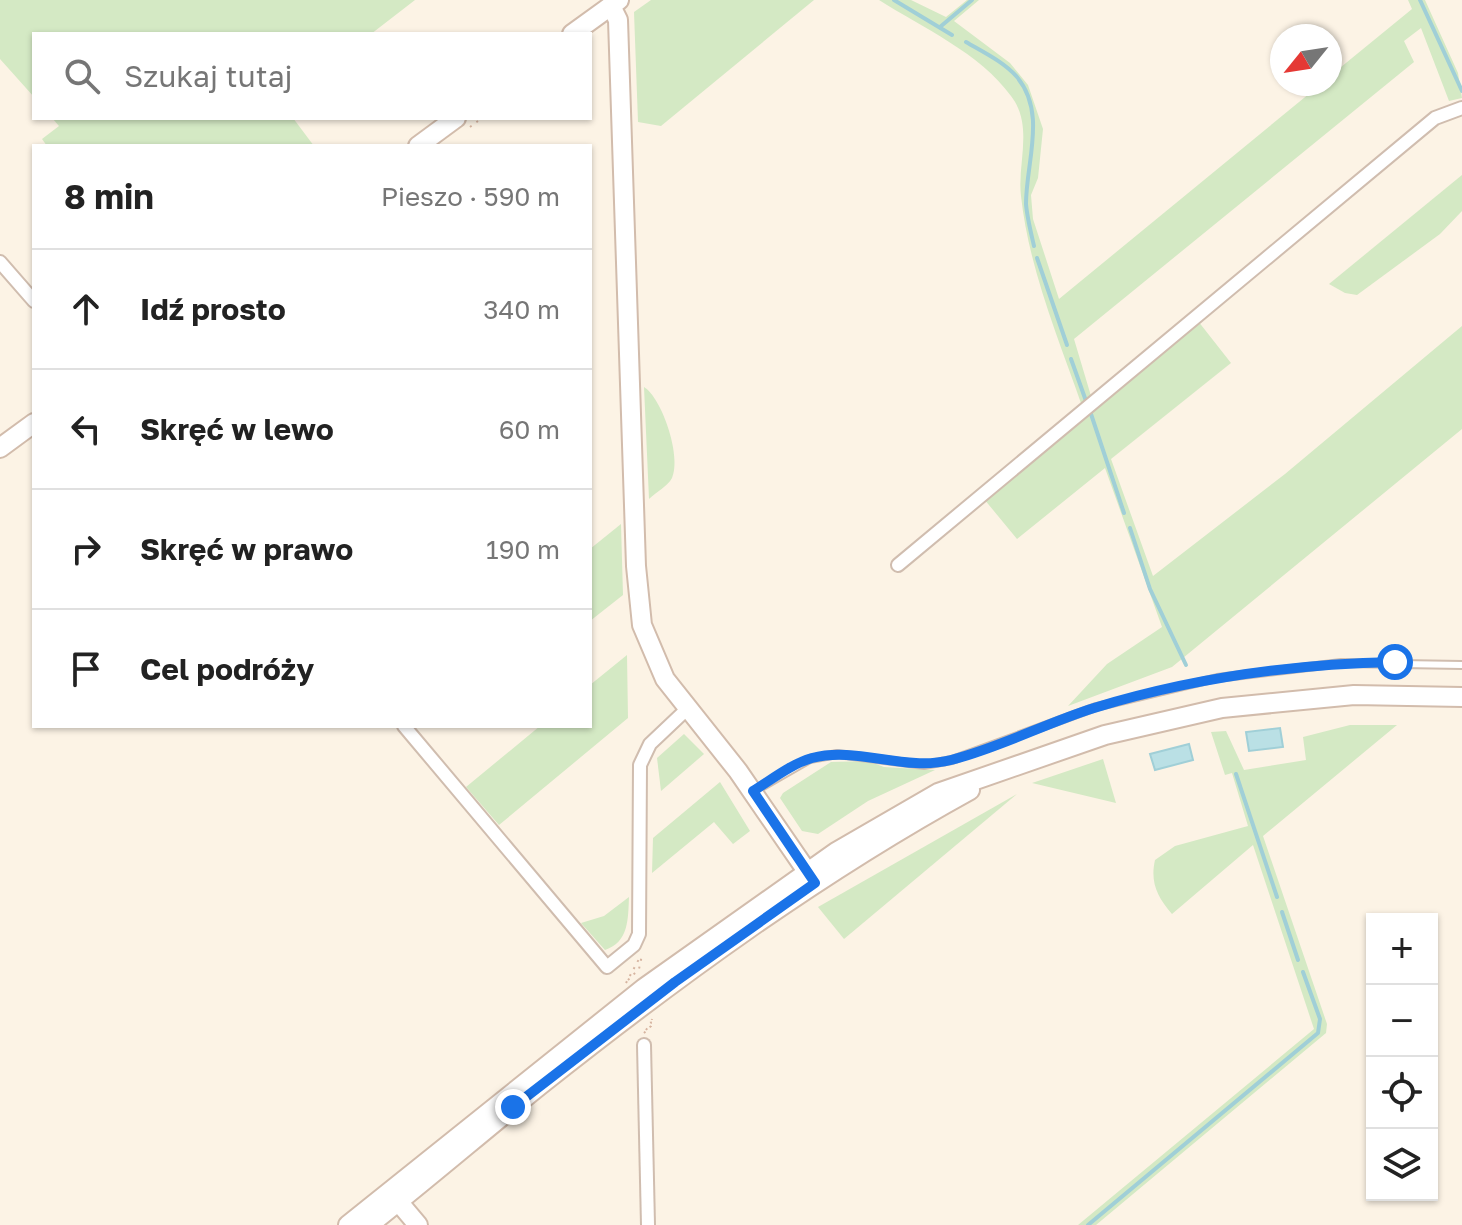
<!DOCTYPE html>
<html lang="pl">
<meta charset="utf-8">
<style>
body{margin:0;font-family:"Golos Text",sans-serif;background:#f6f6f6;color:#222}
.controls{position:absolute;right:24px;bottom:24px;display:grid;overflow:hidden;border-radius:0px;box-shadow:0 2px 6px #0004}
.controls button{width:72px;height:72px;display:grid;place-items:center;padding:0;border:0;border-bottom:2px solid #e0e0e0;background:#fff;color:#222;font:40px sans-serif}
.compass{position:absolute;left:1270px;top:24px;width:72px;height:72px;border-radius:50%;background:#fff;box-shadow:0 2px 6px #0004;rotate:240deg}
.stop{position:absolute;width:24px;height:24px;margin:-18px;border:6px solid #1a73e8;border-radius:50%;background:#fff}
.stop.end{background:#1a73e8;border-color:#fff;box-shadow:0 2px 8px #0008}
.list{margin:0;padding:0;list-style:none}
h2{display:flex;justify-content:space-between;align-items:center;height:104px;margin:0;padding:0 32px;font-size:34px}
h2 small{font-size:26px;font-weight:400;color:#767676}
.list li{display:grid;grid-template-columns:52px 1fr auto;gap:24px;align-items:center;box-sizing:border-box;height:120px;padding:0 32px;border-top:2px solid #e0e0e0}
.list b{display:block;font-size:30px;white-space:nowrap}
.list em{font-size:26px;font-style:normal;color:#767676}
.icon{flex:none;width:44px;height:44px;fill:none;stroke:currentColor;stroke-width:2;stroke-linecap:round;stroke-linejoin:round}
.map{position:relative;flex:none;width:1462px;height:1225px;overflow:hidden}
.search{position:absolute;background:#fff;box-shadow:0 2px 6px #0004;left:32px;top:32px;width:560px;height:88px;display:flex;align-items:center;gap:20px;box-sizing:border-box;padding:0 28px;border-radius:0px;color:#767676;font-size:30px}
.panel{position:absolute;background:#fff;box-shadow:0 2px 6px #0004;left:32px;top:144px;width:560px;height:584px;border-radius:0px}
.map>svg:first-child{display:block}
.green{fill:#d4e9c4}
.water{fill:#bae0e5;stroke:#a0cfd7;stroke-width:2}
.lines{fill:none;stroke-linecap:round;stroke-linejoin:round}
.stream{stroke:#a0cfd7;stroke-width:4}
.lane-casing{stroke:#d0bdaf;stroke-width:10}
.street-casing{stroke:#d0bdaf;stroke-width:16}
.secondary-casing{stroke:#d2bcac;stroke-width:22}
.path{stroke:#d6b4a0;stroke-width:2;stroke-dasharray:2 6;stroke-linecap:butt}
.lane{stroke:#fff;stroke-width:6}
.street{stroke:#fff;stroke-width:12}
.secondary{stroke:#fff;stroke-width:18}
.route{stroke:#1a73e8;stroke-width:10}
</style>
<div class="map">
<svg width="1462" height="1225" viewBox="0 0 1462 1225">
<rect width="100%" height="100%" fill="#fcf3e5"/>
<g class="green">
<path d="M0 0H415L371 34H34V97L0 59Z"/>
<path d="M651 0H814L661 126 638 122 634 12Z"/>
<path d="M879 0H911L946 17 967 0H979L954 21 1010 63 1028 85 1043 129 1038 178 1031 195 1033 219 1059 299 1321 84H1330V76L1412 9 1408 0H1425L1458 73 1462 98 1449 101 1421 28 1404 41 1414 62 1074 339 1091 396 1082 406C1058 337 1029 269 1021 196 1017 163 1034 126 1011 96 980 53 923 28 879 0Z"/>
<path d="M52 118H293L314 146H47L42 139 59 126Z"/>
<path d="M1462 175V211L1440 234 1357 295 1345 293 1329 284Z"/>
<path d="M1198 321 1231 363 1111 459 1153 576 1285 474 1462 326V429L1172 667 1068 706 1107 664 1162 627 1105 468 1017 539 984 499Z"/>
<path d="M644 387C662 398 682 457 672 478 668 486 655 493 649 499Z"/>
<path d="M621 524 623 595 590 621V549Z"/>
<path d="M627 655 628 718 499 825 466 787 540 726H590V685Z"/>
<path d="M1350 725H1397L1263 836 1327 1024 1326 1033 1096 1225H1078L1314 1029 1253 845 1172 914C1157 897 1150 882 1155 860L1175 846 1248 826 1232 773 1225 775 1211 732 1226 731 1244 770 1306 760 1303 737Z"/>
<path d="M684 734 704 754 661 791 657 758Z"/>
<path d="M1103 759 1116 803 1032 783 1041 780Z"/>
<path d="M868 761 884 767 935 770 868 801 818 834 802 831 780 798 783 793 831 762Z"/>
<path d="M720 782 750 831 733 844 714 822 652 873 653 838Z"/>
<path d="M1017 794 844 939 818 907Z"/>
<path d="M629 897C628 919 629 942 605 950L581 923 604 916Z"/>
</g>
<g class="water">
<path d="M1280 728 1283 747 1249 751 1246 732Z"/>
<path d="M1189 744 1193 760 1155 770 1150 754Z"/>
</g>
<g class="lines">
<g class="stream">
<path d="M894 0 952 35"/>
<path d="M1420 0 1462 91"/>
<path d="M940 27 972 0"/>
<path d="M966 42C983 52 1004 62 1017 77 1047 113 1026 162 1026 204 1027 217 1031 233 1034 246"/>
<path d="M1037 258 1067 345"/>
<path d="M1071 359 1086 401"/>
<path d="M1091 414 1124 513"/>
<path d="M1130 528 1150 589 1186 665"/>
<path d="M1236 774 1277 897"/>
<path d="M1282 912 1298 960"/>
<path d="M1088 1225 1318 1033 1320 1019 1303 972"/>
</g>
<g class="lane-casing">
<path id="lane" d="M754 791 810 759 837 754 924 765 952 760 1096 707 1217 678 1341 663 1462 665"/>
</g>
<g class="street-casing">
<g id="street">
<path d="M0 262 34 301"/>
<path d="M898 565 1435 118 1462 108"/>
<path d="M404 726 607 967 634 945 639 934 640 765 650 744 687 709"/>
<path d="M644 1045 648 1225"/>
</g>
</g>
<g class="secondary-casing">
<g id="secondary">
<path d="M611 6 618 20 636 566 642 625 665 679 738 771 815 883"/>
<path d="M572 34 619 0"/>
<path d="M418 146 456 118"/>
<path d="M0 448 34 423"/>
<path d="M391 1193 418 1225"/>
<path d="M348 1225 644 988 836 852 938 793 1105 735 1222 708 1354 695 1462 697"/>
<path d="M369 1225C426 1180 482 1132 539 1086 675 978 817 874 970 790"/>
</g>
</g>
<g class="path">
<path d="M470 127 482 118"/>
<path d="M628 980 639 969 642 955"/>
<path d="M626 983 639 959"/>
<path d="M646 1030 651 1023 650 1018"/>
<path d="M644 1033 651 1026 652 1019"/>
</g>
<use href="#lane" class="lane"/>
<use href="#street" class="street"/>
<use href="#secondary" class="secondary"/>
</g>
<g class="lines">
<path class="route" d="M513 1107 675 982 815 883 753 791C771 780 791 764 812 758 858 746 904 772 951 760 999 748 1046 723 1094 708 1192 678 1293 664 1395 662"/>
</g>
</svg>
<div class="controls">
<button>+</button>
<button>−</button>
<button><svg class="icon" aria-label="locate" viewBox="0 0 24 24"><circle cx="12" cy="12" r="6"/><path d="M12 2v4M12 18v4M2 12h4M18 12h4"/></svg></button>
<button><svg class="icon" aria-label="layers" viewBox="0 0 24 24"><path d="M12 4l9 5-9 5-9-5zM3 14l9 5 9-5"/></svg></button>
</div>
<svg class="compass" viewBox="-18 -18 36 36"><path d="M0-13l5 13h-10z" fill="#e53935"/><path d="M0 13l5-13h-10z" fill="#767676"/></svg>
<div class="stop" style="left:1395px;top:662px"></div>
<div class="stop end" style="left:513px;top:1107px"></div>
<div class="search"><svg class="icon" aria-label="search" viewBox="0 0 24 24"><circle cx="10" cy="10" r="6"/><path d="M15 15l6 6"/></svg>Szukaj tutaj</div>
<section class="panel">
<h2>8 min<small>Pieszo · 590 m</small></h2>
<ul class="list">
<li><svg class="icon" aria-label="ahead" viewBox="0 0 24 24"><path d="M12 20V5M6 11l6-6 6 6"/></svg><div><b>Idź prosto</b></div><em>340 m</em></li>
<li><svg class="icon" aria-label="left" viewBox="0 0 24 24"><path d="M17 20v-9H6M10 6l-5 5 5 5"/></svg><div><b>Skręć w lewo</b></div><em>60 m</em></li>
<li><svg class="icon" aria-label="right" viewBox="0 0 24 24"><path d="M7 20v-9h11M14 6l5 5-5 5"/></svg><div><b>Skręć w prawo</b></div><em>190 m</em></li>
<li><svg class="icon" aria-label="arrive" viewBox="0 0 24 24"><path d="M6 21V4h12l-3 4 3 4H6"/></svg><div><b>Cel podróży</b></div></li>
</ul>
</section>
</div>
